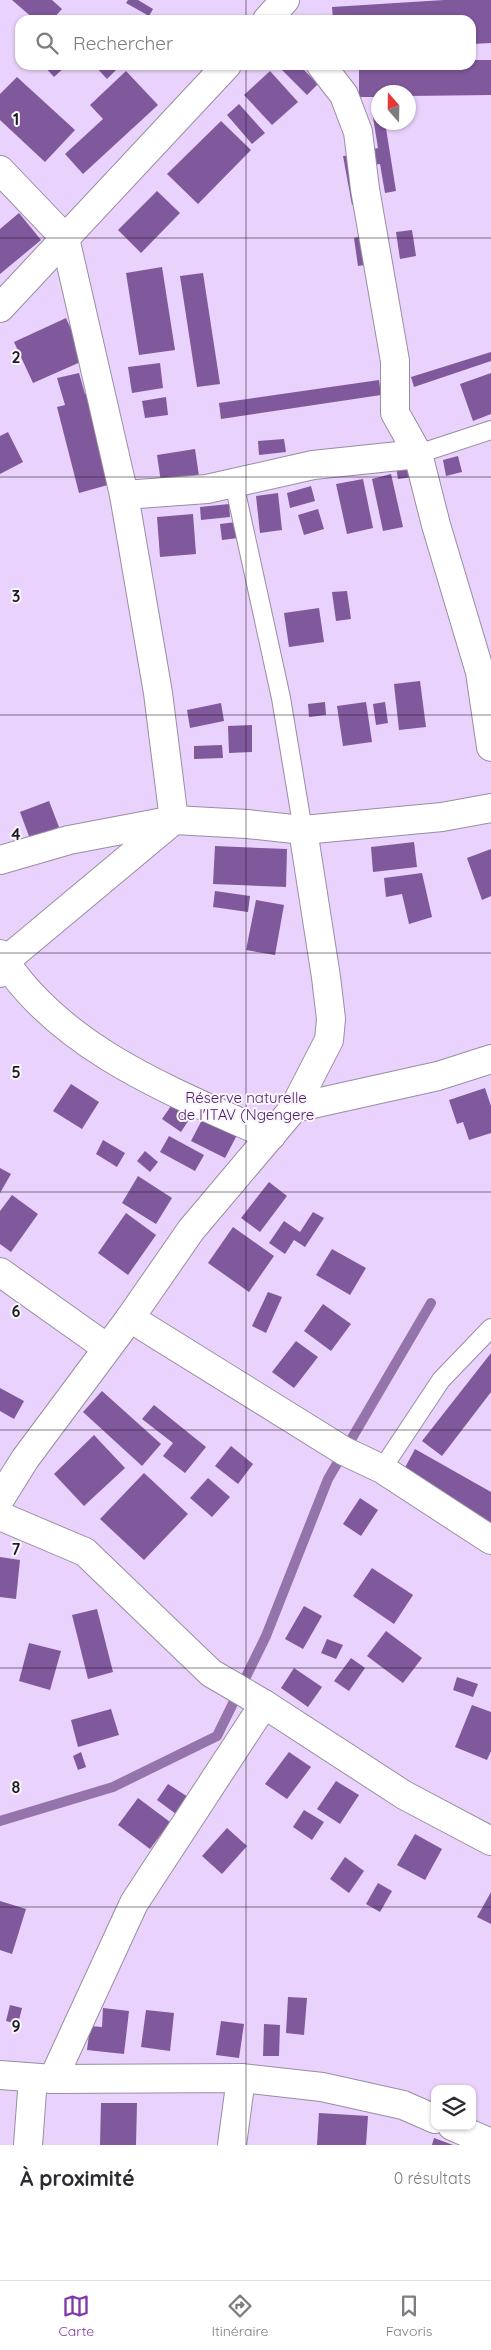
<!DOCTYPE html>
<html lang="fr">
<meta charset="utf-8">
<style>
body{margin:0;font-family:Quicksand,sans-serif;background:#f7f7f7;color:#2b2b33}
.controls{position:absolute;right:15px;bottom:15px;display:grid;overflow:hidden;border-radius:10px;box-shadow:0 1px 4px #0004}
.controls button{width:45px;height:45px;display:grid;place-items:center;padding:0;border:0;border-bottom:1px solid #e1e1e2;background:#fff;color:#2b2b33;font:25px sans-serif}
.compass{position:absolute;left:371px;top:85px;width:45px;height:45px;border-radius:50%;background:#fff;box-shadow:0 1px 4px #0004;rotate:340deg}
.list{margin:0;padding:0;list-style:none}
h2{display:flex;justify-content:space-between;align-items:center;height:65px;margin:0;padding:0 20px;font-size:21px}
h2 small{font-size:16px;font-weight:400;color:#7c7c81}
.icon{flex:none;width:28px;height:28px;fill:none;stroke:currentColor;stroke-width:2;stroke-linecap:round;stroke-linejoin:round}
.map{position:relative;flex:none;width:491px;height:2145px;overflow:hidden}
.search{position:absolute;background:#fff;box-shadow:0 1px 4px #0004;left:15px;right:15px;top:15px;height:55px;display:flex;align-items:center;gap:12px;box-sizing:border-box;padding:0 18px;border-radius:15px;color:#7c7c81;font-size:19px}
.sheet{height:135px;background:#fff}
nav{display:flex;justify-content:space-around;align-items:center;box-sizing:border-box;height:70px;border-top:1px solid #e1e1e2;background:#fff;font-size:14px;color:#7c7c81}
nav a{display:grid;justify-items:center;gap:2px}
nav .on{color:#8037aa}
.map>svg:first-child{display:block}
.green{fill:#e9d2fb;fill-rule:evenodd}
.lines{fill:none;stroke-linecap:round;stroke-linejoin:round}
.stream{stroke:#9474aa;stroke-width:10}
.building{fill:#80589c}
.service-casing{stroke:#998da3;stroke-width:20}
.minor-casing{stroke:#998da3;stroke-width:30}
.tertiary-casing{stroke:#998da3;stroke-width:30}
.service{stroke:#fff;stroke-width:18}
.minor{stroke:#fff;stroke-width:28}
.tertiary{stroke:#fff;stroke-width:28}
.grid{fill:none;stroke:#201b24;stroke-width:1;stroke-opacity:0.55}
.labels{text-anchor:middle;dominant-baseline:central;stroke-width:4;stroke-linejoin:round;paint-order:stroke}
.park-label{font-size:15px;fill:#50196f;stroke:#f9f7fc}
.grid-label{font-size:16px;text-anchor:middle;font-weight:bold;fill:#201b24;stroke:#f9f7fc;stroke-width:4;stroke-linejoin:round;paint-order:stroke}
</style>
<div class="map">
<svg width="491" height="2145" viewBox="0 0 491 2145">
<rect width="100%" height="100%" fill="#f9f7fc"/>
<path class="green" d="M0 0H491V2145H0ZM20 20H471V65H20ZM378 92H408V122H378ZM435 2089H472V2126H435Z"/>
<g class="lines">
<path class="stream" d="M0 1821 113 1787 217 1736 266 1636 328 1479 431 1303"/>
</g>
<g class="building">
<path d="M12 0H52L62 9 52 20H35Z"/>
<path d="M128 0H138L153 9 149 16 126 3Z"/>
<path d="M444 0H491V43L471 44V20H333L332 7Z"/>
<path d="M471 60H491V95L408 96V92H378V97H359V65H471Z"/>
<path d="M43 65H67L54 77Z"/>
<path d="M94 65H116L118 68 107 79Z"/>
<path d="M277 65H299L318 84 307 95Z"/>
<path d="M126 71 158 105 83 174 65 154 103 119 90 105Z"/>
<path d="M270 71 298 102 272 125 244 95Z"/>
<path d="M17 77 75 130 45 162 0 120V94Z"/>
<path d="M239 104 265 133 252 144 227 115Z"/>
<path d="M378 104V122H385L396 191 385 193 380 164 371 165 368 150 378 148 371 105Z"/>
<path d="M221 121 251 150 198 204 167 174Z"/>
<path d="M354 155 362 203 352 205 343 156Z"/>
<path d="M157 191 180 213 141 253 118 230Z"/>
<path d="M19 213 41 240 0 274V229Z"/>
<path d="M412 230 416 256 400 259 396 232Z"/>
<path d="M366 235 371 264 358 266 354 238Z"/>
<path d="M162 267 175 350 139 355 126 273Z"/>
<path d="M203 273 220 384 197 387 180 276Z"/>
<path d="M66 318 85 360 33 383 14 342Z"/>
<path d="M491 352V361L414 387 411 377Z"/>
<path d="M160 363 163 388 132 393 128 367Z"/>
<path d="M79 373 85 394 91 392 115 483 79 493 57 407 65 405 57 378Z"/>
<path d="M491 373V414L473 421 460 384Z"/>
<path d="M379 380 381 395 221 419 219 403Z"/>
<path d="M166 397 168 415 145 418 142 401Z"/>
<path d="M8 432 23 462 0 474V436Z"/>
<path d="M284 439 286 452 259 455 258 441Z"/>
<path d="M195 449 199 476 161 482 157 455Z"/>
<path d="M458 456 462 472 446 476 443 460Z"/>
<path d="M411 465 413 477 398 479 396 467Z"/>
<path d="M391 474 403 527 383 531 372 479Z"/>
<path d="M363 479 373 528 347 534 336 484Z"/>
<path d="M311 486 315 501 290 508 287 493Z"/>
<path d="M278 493 282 530 260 533 256 496Z"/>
<path d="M229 504 230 517 201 520 200 507Z"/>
<path d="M318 509 324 529 304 535 298 515Z"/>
<path d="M193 514 196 554 160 557 157 517Z"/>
<path d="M236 522 238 538 222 540 220 524Z"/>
<path d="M347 591 351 619 336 621 332 592Z"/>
<path d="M319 608 324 642 289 647 284 613Z"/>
<path d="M420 681 426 727 399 730 394 684Z"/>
<path d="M325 702 326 715 309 717 308 704Z"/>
<path d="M366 702 372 742 343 746 337 706Z"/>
<path d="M385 702 388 723 376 725 373 704Z"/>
<path d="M221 703 224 721 190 728 187 710Z"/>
<path d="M252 725V752L229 753 228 726Z"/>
<path d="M222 745 223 758 194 759V746Z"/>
<path d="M49 801 59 827 30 839 20 812Z"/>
<path d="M414 842 417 867 373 872 371 847Z"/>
<path d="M215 846 287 849 286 887 213 884Z"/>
<path d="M491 849V896L482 900 467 858Z"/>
<path d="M422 873 432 917 409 924 402 894 386 897 384 878Z"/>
<path d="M215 891 250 896 248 912 213 907Z"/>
<path d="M256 900 284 905 275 955 246 950Z"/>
<path d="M71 1084 99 1102 82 1129 53 1111Z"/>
<path d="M485 1088 491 1106V1133L469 1140 463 1122 457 1124 449 1100Z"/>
<path d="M173 1103 192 1115 181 1132 162 1119Z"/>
<path d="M203 1118 237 1135 225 1158 191 1141Z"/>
<path d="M169 1136 204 1155 195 1171 160 1152Z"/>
<path d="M103 1140 125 1153 117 1167 96 1154Z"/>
<path d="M145 1151 158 1162 150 1172 137 1161Z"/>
<path d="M0 1168 11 1174 0 1193Z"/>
<path d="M138 1176 172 1198 156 1224 122 1203Z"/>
<path d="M269 1182 287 1196 260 1232 241 1218Z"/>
<path d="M12 1195 38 1214 11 1252 0 1244V1211Z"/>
<path d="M313 1212 324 1218 305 1247 294 1240 285 1254 269 1243 284 1221 300 1232Z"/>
<path d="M126 1213 156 1235 128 1275 98 1253Z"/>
<path d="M233 1227 274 1256 249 1292 208 1263Z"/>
<path d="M332 1249 366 1268 350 1295 316 1275Z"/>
<path d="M268 1292 282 1297 266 1333 252 1326Z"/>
<path d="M323 1304 351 1324 331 1351 304 1331Z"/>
<path d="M296 1341 318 1357 294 1388 272 1372Z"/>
<path d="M491 1353V1392L442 1456 422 1441Z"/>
<path d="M0 1388 24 1401 14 1419 0 1411Z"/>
<path d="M102 1391 161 1444 142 1466 83 1412Z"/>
<path d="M154 1405 206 1447 185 1473 163 1456 173 1443 142 1419Z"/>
<path d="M94 1435 125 1468 84 1506 54 1474Z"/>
<path d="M231 1446 253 1464 238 1484 215 1466Z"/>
<path d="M415 1449 491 1492V1525L401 1475Z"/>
<path d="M144 1473 188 1514 144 1560 100 1519Z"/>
<path d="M208 1478 230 1497 212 1517 190 1498Z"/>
<path d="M360 1498 378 1510 361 1536 343 1524Z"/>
<path d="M0 1557 20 1560 16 1599 0 1597Z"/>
<path d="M372 1568 413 1595 394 1624 353 1596Z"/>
<path d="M304 1606 322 1616 303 1649 285 1639Z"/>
<path d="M97 1609 113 1672 88 1679 72 1615Z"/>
<path d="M386 1631 422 1658 403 1683 367 1656Z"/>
<path d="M327 1639 343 1645 336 1659 321 1653Z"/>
<path d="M29 1643 61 1651 50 1690 19 1681Z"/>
<path d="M351 1658 365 1668 349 1691 334 1681Z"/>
<path d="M294 1668 322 1687 308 1707 281 1688Z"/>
<path d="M457 1677 478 1684 473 1697 453 1690Z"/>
<path d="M472 1705 491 1712V1751L487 1760 455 1747Z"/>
<path d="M111 1709 119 1735 78 1747 71 1720Z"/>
<path d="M81 1752 86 1767 78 1770 73 1756Z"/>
<path d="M289 1752 311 1767 287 1799 265 1784Z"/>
<path d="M336 1781 359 1795 340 1824 317 1809Z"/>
<path d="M168 1784 188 1797 176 1814 157 1800Z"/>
<path d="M138 1798 170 1822 150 1849 118 1825Z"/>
<path d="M304 1810 324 1822 312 1840 293 1827Z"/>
<path d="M227 1828 247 1846 222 1874 202 1856Z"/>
<path d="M415 1834 442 1849 425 1880 397 1865Z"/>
<path d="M345 1857 364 1871 349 1893 330 1879Z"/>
<path d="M378 1883 392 1891 380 1912 366 1904Z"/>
<path d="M491 1892V1924L477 1917Z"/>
<path d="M0 1901 26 1909 12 1954 0 1950Z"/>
<path d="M288 1997 307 1998 304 2035 286 2033Z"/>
<path d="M10 2005 22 2008 18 2024 6 2021Z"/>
<path d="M103 2008 129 2011 124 2054 87 2050 90 2026 102 2027Z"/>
<path d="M146 2010 174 2013 170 2051 141 2047Z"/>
<path d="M221 2021 244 2024 239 2058 216 2055Z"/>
<path d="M264 2024 280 2025 279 2056H263Z"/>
<path d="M101 2103H137L136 2145H100Z"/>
<path d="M319 2113 368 2116 366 2145H317Z"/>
<path d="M434 2138 453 2145H432Z"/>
</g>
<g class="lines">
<g class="service-casing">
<g id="service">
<path d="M418 454 491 430"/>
<path d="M234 483 281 698 303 830"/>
<path d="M382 1469 441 1380 491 1328"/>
</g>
</g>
<g class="minor-casing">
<g id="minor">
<path d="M321 65 344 95 358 132 365 189 395 361V413L418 454 436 525 480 672 491 747"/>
<path d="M0 170 65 238 124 495 158 693 174 820 5 961 0 973"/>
<path d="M124 495 207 489 313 465 418 454"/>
<path d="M0 860 69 840 174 820 247 824 303 830 442 817 491 808"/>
<path d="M0 954C59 1049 173 1092 271 1136"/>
<path d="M294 1108 438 1076 491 1059"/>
<path d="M0 1272 107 1348"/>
<path d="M130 1318 344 1451 382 1469 491 1540"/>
<path d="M0 1499 25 1459 130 1318 191 1230 294 1108 329 1040 331 1019 326 977 303 830"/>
<path d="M0 1516 85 1552 211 1673 264 1704 404 1795 491 1841"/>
<path d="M0 2075 53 2079 241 2078 322 2087 403 2105 435 2119"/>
<path d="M53 2079 134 1903 264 1704"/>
<path d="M452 2126 491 2143"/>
<path d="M28 2145 33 2078"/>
<path d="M232 2145 241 2078"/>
</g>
</g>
<g class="tertiary-casing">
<g id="tertiary">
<path d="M267 20 285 0"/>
<path d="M0 308 227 65"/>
</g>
</g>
<use href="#service" class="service"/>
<use href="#minor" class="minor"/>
<use href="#tertiary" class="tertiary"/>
</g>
<path class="grid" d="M246 0V20M246 65V2145M0 238H491M0 477H491M0 715H491M0 953H491M0 1192H491M0 1430H491M0 1668H491M0 1907H491"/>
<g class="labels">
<g class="park-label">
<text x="246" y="1097">Réserve naturelle<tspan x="246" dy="17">de l'ITAV (Ngengere</tspan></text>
</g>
</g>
<g class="grid-label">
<text x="16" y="125">1</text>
<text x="16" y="363">2</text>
<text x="16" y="602">3</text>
<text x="16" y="840">4</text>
<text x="16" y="1078">5</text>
<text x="16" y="1317">6</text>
<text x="16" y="1555">7</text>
<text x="16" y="1793">8</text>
<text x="16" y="2032">9</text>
</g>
</svg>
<div class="controls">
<button><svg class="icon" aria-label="layers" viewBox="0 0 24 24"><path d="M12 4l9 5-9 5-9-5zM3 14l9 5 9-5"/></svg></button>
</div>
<svg class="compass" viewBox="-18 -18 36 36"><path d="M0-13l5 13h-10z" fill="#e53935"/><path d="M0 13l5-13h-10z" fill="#7c7c81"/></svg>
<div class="search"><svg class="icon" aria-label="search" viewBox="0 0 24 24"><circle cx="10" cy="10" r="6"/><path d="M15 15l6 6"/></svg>Rechercher</div>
</div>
<section class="sheet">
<h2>À proximité<small>0 résultats</small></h2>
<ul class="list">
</ul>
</section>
<nav>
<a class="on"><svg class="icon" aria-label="map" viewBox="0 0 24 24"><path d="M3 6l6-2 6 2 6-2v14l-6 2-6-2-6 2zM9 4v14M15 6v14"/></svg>Carte</a>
<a><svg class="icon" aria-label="directions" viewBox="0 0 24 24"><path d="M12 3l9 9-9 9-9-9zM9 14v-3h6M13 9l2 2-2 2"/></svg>Itinéraire</a>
<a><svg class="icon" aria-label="saved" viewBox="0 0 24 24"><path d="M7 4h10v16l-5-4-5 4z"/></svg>Favoris</a>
</nav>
